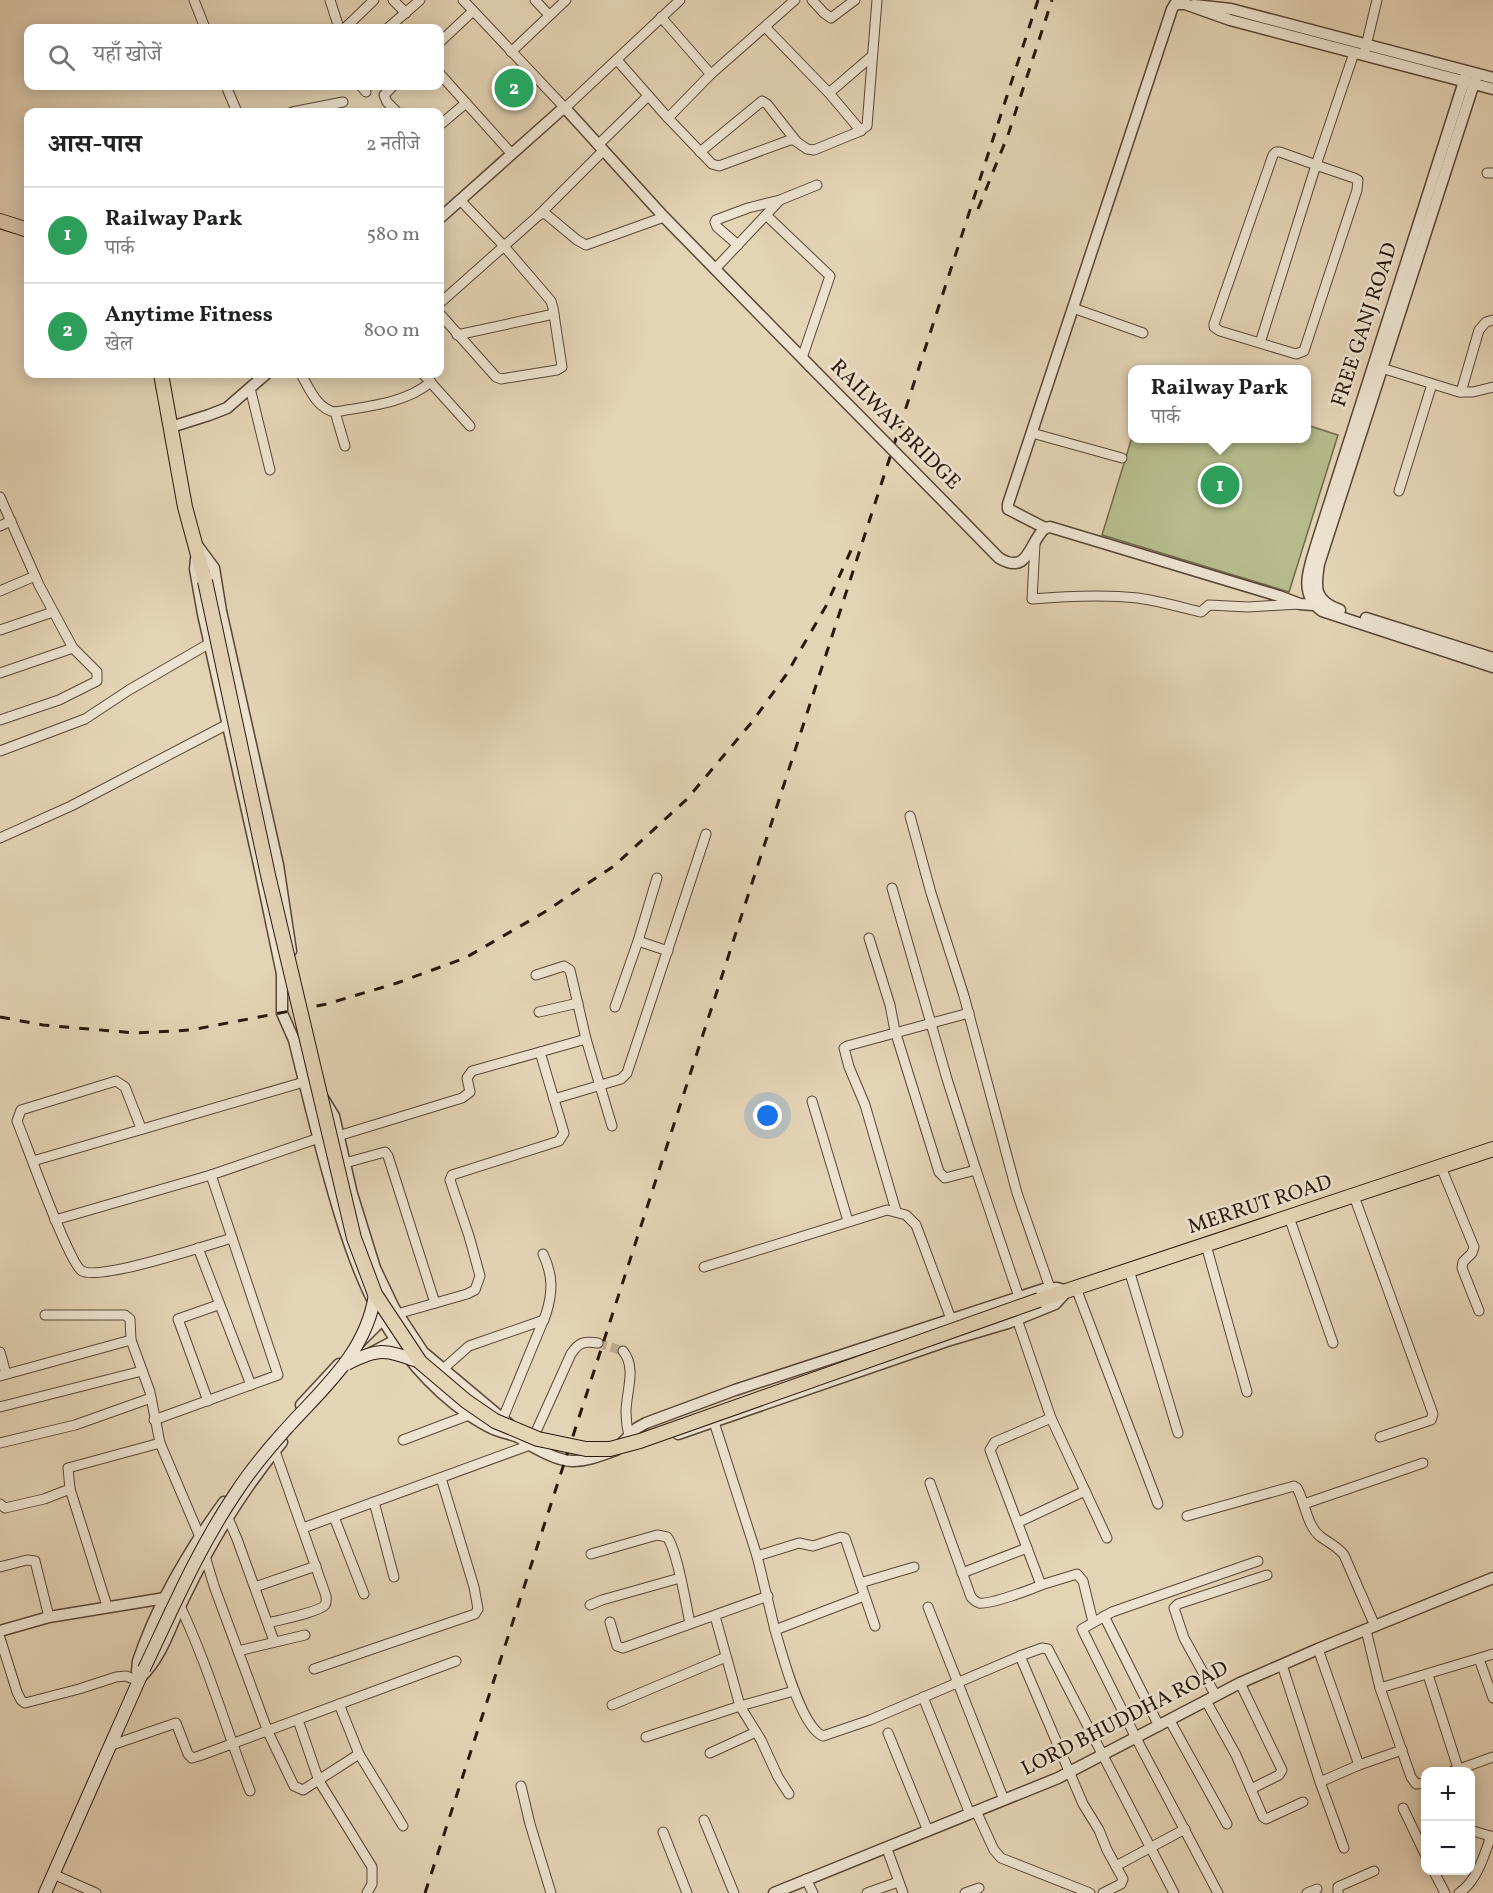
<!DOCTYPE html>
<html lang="hi">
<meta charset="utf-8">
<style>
body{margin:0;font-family:Vollkorn,"Noto Serif Devanagari",serif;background:#f6f6f6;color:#202124}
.controls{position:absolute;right:18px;bottom:18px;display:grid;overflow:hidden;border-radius:12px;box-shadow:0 3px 15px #0003}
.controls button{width:54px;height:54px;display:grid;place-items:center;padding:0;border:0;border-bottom:2px solid #e0e0e0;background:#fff;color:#202124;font:30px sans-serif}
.you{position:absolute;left:768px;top:1116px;width:21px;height:21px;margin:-15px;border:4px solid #fff;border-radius:50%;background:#1a73e8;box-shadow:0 0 0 9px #1a73e833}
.badge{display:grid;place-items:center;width:39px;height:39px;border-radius:50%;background:#8f2418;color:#fff;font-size:20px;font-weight:700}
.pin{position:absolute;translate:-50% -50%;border:3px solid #fff;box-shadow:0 2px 6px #0006}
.popup{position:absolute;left:1128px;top:365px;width:183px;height:78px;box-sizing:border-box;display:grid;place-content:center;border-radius:12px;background:#fff;filter:drop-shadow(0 2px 4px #0005);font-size:20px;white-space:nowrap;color:#757577}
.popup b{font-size:22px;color:#202124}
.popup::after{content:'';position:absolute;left:50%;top:100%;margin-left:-12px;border:12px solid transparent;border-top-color:#fff}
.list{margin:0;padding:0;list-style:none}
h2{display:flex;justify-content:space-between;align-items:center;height:78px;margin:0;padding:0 24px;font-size:26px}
h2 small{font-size:20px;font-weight:400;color:#757577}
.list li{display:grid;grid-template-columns:39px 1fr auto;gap:18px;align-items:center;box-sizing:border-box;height:96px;padding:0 24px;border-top:2px solid #e0e0e0}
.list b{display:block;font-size:22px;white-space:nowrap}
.list p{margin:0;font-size:20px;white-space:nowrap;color:#757577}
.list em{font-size:20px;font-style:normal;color:#757577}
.icon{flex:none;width:33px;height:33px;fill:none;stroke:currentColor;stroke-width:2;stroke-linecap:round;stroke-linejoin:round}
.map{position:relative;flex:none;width:1493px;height:1893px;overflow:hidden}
.search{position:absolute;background:#fff;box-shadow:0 3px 15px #0003;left:24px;top:24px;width:420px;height:66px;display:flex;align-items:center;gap:15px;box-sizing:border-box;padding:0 21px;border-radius:12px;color:#757577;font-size:22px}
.panel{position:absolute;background:#fff;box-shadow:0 3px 15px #0003;left:24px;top:108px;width:420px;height:270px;border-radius:12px}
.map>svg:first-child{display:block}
.green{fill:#b6bc8c;stroke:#706a4c;stroke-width:1.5}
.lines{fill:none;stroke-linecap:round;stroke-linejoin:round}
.minor-tunnel{stroke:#bfae94;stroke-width:9;stroke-dasharray:9 4.5;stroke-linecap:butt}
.minor-casing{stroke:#594636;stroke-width:11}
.tertiary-casing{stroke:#594636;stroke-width:13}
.secondary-casing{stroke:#2b170b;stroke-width:14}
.primary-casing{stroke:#2b170b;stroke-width:16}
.minor{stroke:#ede3d0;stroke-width:9}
.tertiary{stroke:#ede3d0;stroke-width:10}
.secondary{stroke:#ede3d0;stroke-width:12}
.primary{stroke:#e4d4b6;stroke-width:14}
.rail{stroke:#2b170b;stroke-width:3;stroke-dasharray:10 10;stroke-linecap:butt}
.tertiary-bridge-casing{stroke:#594636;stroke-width:13;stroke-linecap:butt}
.secondary-bridge-casing{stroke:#2b170b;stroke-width:14;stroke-linecap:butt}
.primary-bridge-casing{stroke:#2b170b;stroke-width:16;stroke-linecap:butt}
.tertiary-bridge{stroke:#ede3d0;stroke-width:10}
.secondary-bridge{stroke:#ede3d0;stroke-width:12}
.primary-bridge{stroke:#e4d4b6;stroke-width:14}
.labels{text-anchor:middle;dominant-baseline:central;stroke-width:5;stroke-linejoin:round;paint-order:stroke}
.street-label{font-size:21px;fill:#2b170b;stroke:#ede3d0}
</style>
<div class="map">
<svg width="1493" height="1893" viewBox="0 0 1493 1893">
<rect width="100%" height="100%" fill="#e4d4b6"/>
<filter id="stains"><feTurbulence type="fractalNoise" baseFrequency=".00333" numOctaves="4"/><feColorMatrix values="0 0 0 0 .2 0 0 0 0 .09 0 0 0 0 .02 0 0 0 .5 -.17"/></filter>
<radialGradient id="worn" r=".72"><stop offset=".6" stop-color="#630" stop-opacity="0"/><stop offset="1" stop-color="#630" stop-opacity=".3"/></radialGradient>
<path class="green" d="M1307 425 1338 435 1289 592 1102 535 1133 434V438H1307Z"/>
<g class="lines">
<path class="minor-tunnel" d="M598 1343 623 1351"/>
<g class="minor-casing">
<g id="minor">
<path d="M194 0 205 28"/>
<path d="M330 0 339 28"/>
<path d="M393 0 406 13"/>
<path d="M463 0 565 108 680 0"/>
<path d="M535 0 549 15"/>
<path d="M812 0 824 13 831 18 855 0"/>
<path d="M661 17 708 71 710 75 668 118 712 164 719 166 790 140H794L807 149 814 150 858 132 867 126 877 0"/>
<path d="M765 27 829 93 861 131"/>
<path d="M345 28 374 0"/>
<path d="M388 28 420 0"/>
<path d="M440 42 473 11"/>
<path d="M1365 50 1377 0"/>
<path d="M511 52 566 0"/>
<path d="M617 60 668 118"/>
<path d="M440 74 511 153"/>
<path d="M710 75 795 0"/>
<path d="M226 86 237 112"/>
<path d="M361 86 366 92"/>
<path d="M393 86 384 95 387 102 397 112"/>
<path d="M829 93 872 56"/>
<path d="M292 112 343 102"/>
<path d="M440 125 466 103"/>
<path d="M598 145 648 96"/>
<path d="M700 152 762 101 767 104 796 141"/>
<path d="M1487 173H1493"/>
<path d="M539 215 603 151"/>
<path d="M766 215 830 276 802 358"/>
<path d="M738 245 717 227 715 222 716 220 748 208 780 200"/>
<path d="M715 269 780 200 817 185"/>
<path d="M440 303 539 215 543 213 547 215 577 240 586 245 664 217"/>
<path d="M1073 308 1143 333"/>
<path d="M440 314 496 377 501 379 557 370 562 367 553 308 551 301 503 245 460 200"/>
<path d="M457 335 554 314"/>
<path d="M1260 343 1316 165 1354 178 1358 180 1357 190 1304 351 1296 354 1220 331 1214 327V324L1273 155 1276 152H1280L1316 165 1354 53"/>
<path d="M1375 366 1459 392H1473L1493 387"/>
<path d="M301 374C309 388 317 409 335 412 368 406 404 404 431 382"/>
<path d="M423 374 470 426"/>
<path d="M250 388 270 470"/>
<path d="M1461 392 1479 330 1486 322 1493 320"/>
<path d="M335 412 345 446"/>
<path d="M1032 433 1122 458"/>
<path d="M1399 491 1432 384"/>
<path d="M0 497 39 585 73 648 0 673"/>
<path d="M0 526 11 521"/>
<path d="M1035 544 1032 599C1067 596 1102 594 1138 598 1159 601 1180 607 1201 612L1209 605 1248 607 1299 604"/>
<path d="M0 591 35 576"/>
<path d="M0 630 53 612"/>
<path d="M0 720 59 700 97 681V672L73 648"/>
<path d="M0 751 85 719 129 690 210 643"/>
<path d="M910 816 931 893 964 996 1017 1193 1050 1288"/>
<path d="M0 838 71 806 228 724"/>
<path d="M657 878 638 941 668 951"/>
<path d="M869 938 890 1005 895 1031 939 1172 945 1178 976 1170 947 1079 892 888"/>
<path d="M536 975 564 966 570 970 586 1039"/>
<path d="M615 1007 638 941"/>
<path d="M539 1012 578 1003"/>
<path d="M554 1099 621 1079 627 1073 706 834"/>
<path d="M812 1101 848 1221"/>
<path d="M141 1128 125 1087 116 1081 21 1110 17 1121C26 1143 69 1264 82 1271 100 1281 208 1245 232 1238"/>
<path d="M338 1136 462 1098 470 1092 467 1078 472 1071 540 1052"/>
<path d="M33 1161 304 1082"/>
<path d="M345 1163 385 1152 388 1156 435 1303"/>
<path d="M1441 1167 1474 1247 1472 1253 1463 1262 1462 1268 1479 1311"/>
<path d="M976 1170 1019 1297"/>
<path d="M1354 1196 1433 1414 1431 1420 1380 1437"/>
<path d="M896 1211 865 1105 849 1067 844 1048 847 1046 969 1013"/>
<path d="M1289 1217 1333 1343"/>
<path d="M55 1220 211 1175 319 1138"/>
<path d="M1206 1245 1247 1392"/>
<path d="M198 1248 251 1385"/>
<path d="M704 1267 887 1210 906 1215 916 1225 951 1319"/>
<path d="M1129 1270 1178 1433"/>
<path d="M1076 1288 1158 1504"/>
<path d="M397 1314 467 1294 475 1290 480 1276 469 1236 450 1180 452 1175 559 1141 564 1133 540 1052 586 1039 612 1126"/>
<path d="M45 1315H125L130 1319 131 1340 150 1392 160 1443 200 1537"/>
<path d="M1017 1319 1051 1418 1107 1538"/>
<path d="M623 1351C637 1368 626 1392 626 1412 626 1420 627 1428 629 1436"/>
<path d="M0 1352 6 1374"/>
<path d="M442 1370 469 1346 544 1320"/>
<path d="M0 1376 131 1340"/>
<path d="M208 1401 178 1319 218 1305"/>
<path d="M0 1407 142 1371"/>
<path d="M503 1418 546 1314C553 1292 553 1275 543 1254"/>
<path d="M154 1420 278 1375 211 1175"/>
<path d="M714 1422 757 1556 775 1630 864 1596"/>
<path d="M403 1440 469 1415"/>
<path d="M0 1443 75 1425 151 1398"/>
<path d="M930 1483 971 1597C974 1600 975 1602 979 1603 989 1605 1030 1590 1041 1585L990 1450 995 1442 1051 1418"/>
<path d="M374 1502 394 1577"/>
<path d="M0 1504 5 1508 44 1499 70 1489"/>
<path d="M1304 1504 1423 1463"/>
<path d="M1187 1516 1294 1486 1297 1488C1305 1502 1307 1527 1321 1537 1329 1543 1337 1546 1344 1555L1375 1626"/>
<path d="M334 1517 364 1594"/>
<path d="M228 1518 237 1539 274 1641"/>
<path d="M1019 1522 1085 1491"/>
<path d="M303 1528 530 1445 571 1354C579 1342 584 1341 598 1343"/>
<path d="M591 1554 657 1535 667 1537C677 1549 686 1605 690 1623"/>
<path d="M205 1556 214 1586 268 1732 294 1786 303 1790 359 1754"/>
<path d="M757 1556 799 1543 813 1546 841 1537 845 1538 875 1626"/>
<path d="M0 1567 27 1560 35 1561 49 1617"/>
<path d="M962 1573 1027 1548"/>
<path d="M860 1583 914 1567"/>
<path d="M1041 1585 1077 1574 1083 1581 1093 1622"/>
<path d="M255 1587 316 1566"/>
<path d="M590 1605 602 1600 680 1578"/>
<path d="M107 1606 70 1489 68 1468 160 1443"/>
<path d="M180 1606C208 1665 226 1729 250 1791"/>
<path d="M928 1607 1004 1800"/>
<path d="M715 1616 740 1706 761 1740 778 1777 789 1794"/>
<path d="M1104 1616 1159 1726"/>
<path d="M610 1622 617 1646 623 1648 768 1596"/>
<path d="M268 1623C279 1620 319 1612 325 1605 327 1602 326 1599 326 1596L275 1451"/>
<path d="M775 1630C782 1654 801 1727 823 1736L870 1720 1020 1656 1042 1648 1048 1649 1174 1893"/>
<path d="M1366 1630 1380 1688 1411 1777 1416 1784 1426 1783"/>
<path d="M0 1638 17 1692 21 1700 25 1703 79 1689 116 1677 126 1676 139 1681"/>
<path d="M1318 1649 1359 1765"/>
<path d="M238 1651 305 1635"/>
<path d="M1020 1656 1083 1804 1099 1830 1107 1850 1123 1879 1121 1884 1103 1893"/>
<path d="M1479 1659 1493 1698"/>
<path d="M1282 1665 1320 1782"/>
<path d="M314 1669 475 1614 478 1609 474 1587 441 1478"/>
<path d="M1428 1675 1458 1768"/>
<path d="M1240 1683 1282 1770 1279 1775 1251 1789"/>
<path d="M1380 1688 1493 1654"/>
<path d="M1216 1696 1184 1638 1174 1608 1178 1604 1267 1575"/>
<path d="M923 1697 970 1814"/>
<path d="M1206 1701 1236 1755 1263 1817 1266 1819 1303 1802"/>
<path d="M339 1704 359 1754 403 1826"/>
<path d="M612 1705 726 1657"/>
<path d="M298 1720 319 1781 372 1867V1884L367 1893"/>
<path d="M1170 1721 1227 1824"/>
<path d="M888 1733 928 1831"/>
<path d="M646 1737 740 1706 794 1691"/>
<path d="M112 1745 176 1723 188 1754 192 1758 199 1756 456 1661"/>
<path d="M710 1753 756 1732"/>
<path d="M1451 1772 1493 1757"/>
<path d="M521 1786 530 1824 551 1893"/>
<path d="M1403 1808 1426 1856"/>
<path d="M976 1811 994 1850 1001 1858 1090 1893"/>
<path d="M704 1820 734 1893"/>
<path d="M1470 1830 1493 1837"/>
<path d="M663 1832 687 1893"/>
<path d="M1344 1848 1320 1782 1359 1765 1402 1750"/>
<path d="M887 1849 903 1893"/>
<path d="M1116 1866 1185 1829"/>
<path d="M1433 1870 1445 1893"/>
<path d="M53 1874 96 1893"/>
<path d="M806 1879 813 1893"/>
<path d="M867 1893 898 1882"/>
<path d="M965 1893 979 1888"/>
<path d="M1218 1893 1136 1738 1082 1629 1112 1612 1258 1561"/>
<path d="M1307 1893 1317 1889"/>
<path d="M1338 1893V1887L1340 1886 1374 1871"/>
<path d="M1459 1893C1477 1881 1484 1856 1491 1836"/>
</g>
</g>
<g class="tertiary-casing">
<g id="tertiary">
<path d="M1194 5 1231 9 1493 78"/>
<path d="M1467 72 1317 542C1310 566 1297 593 1322 611L1493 667"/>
<path d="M440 218 560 111 565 108 664 217 811 367"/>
<path d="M171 427 209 415 227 408 266 374"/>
<path d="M952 510 999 558C1029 576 1029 542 1045 528"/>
<path d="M197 545 214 568 221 611 278 865 291 951"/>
<path d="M196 559 195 569 203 614 260 869 282 974V1013L294 1040C305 1085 316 1131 329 1177 355 1271 384 1355 469 1415 477 1420 487 1427 496 1430 503 1433 511 1434 518 1437 522 1439 526 1442 530 1445 568 1466 576 1465 616 1450"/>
<path d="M1313 605 1300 604 1279 596 1050 527 1045 528 1008 509V504L1172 9 1175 4H1185L1230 20 1493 89"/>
<path d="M1340 610C1314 601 1315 588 1319 564L1477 74"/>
<path d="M1366 618 1493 658"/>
<path d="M323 1098 334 1116 352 1194 375 1268 394 1308 423 1352 510 1425"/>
<path d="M358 1344 394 1308"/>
<path d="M371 1353 409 1333"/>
<path d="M301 1405 339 1364"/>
<path d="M619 1446 637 1428 646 1423 735 1390 1044 1289 1057 1288 1067 1291 1055 1304 1008 1323 947 1341 678 1434"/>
<path d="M224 1502C189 1550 157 1605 138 1661L137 1671 140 1678C164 1655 171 1623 186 1594 212 1540 244 1488 282 1442"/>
<path d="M0 1631 49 1617 165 1598"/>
<path d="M774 1893 1058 1778 1240 1683 1318 1649 1493 1578"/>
</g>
</g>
<g class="secondary-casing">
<path id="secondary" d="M45 1893 144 1669"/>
</g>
<g class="primary-casing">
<g id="primary">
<path d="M0 221 28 230"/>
<path d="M161 374 185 507 205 581"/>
<path d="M1039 1300 1493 1149"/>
</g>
</g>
<use href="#minor" class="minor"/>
<use href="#tertiary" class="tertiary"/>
<use href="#secondary" class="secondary"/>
<use href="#primary" class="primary"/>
<g class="rail">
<path d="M978 209 1008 135 1052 0"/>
<path d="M0 1017 43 1025 135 1033 191 1030 327 1004 397 983 465 958 543 913 614 866 687 799 752 722 786 675 826 606 852 548"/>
<path d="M425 1893 1038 0"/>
</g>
<g class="tertiary-bridge-casing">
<path id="tertiary-bridge" d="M811 367 952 510"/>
</g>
<g class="secondary-bridge-casing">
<g id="secondary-bridge">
<path d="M347 1364C380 1347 386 1350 420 1362"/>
<path d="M144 1669C172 1610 198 1549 235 1494 248 1474 264 1454 280 1436 318 1392 366 1356 375 1294"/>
</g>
</g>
<g class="primary-bridge-casing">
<path id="primary-bridge" d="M205 581 268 875 354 1238 375 1294 420 1362 466 1401 495 1421 538 1439 586 1449H610L640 1441 1039 1300"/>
</g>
<use href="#tertiary-bridge" class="tertiary-bridge"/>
<use href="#secondary-bridge" class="secondary-bridge"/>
<use href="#primary-bridge" class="primary-bridge"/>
</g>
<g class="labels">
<g class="street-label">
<text transform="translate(1365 325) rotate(-72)">FREE GANJ ROAD</text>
<text transform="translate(895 425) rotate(45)">RAILWAY BRIDGE</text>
<text transform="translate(1260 1205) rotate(-18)">MERRUT ROAD</text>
<text transform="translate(1125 1719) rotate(-27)">LORD BHUDDHA ROAD</text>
</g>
</g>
<rect width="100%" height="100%" filter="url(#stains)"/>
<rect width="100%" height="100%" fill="url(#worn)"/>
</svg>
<div class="controls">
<button>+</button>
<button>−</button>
</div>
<div class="you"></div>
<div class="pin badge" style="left:1220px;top:485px;background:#2e9e5b">1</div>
<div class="popup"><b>Railway Park</b>पार्क</div>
<div class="pin badge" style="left:514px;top:88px;background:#2e9e5b">2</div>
<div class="search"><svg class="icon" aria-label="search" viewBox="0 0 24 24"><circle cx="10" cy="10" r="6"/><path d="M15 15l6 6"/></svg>यहाँ खोजें</div>
<section class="panel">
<h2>आस-पास<small>2 नतीजे</small></h2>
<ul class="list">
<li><span class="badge" style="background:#2e9e5b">1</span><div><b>Railway Park</b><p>पार्क</p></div><em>580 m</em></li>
<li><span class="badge" style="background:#2e9e5b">2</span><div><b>Anytime Fitness</b><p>खेल</p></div><em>800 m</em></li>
</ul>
</section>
</div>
